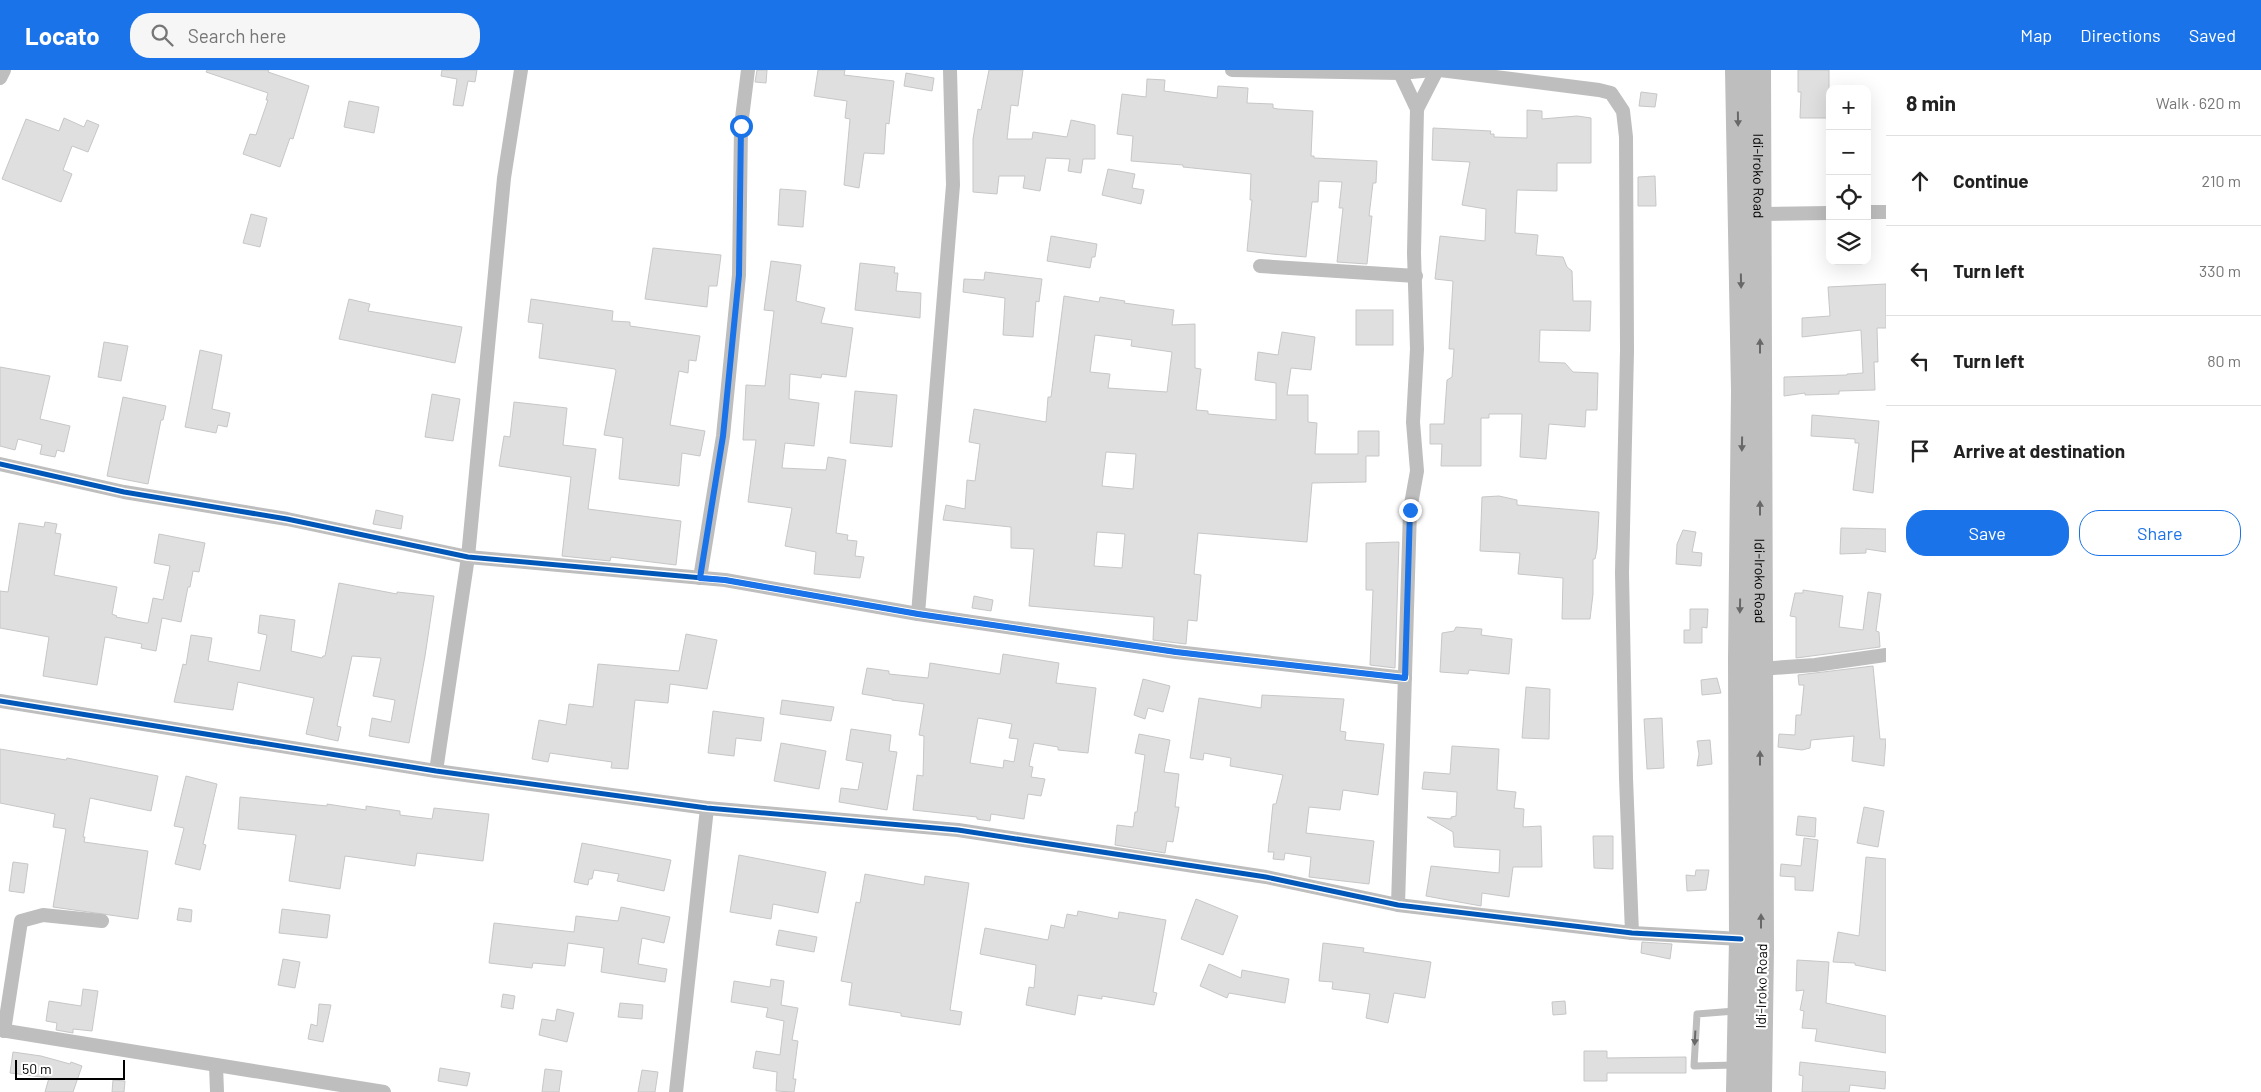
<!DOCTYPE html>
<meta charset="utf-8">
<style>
body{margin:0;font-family:Barlow,sans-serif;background:#f6f6f6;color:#222}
.controls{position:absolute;right:15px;top:15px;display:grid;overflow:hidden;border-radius:10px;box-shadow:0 5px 20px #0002}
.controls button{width:45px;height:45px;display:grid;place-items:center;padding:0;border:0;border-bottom:1px solid #e0e0e0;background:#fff;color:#222;font:25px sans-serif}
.scale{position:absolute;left:15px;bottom:12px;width:110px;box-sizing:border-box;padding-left:5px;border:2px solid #000;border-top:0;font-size:14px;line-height:18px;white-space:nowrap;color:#000;-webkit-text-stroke:4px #fff;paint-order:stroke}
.stop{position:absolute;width:15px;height:15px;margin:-11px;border:4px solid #1a73e8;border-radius:50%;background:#fff}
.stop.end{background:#1a73e8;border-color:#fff;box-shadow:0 1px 5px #0008}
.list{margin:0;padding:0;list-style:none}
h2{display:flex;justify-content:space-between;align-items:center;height:65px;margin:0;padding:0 20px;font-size:21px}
h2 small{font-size:16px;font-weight:400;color:#767676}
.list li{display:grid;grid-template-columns:32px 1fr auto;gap:15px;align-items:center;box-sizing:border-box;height:90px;padding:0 20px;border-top:1px solid #e0e0e0}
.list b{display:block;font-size:19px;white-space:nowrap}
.list em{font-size:16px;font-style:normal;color:#767676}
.actions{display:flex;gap:10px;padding:15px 20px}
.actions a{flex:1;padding:11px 0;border:1px solid #1a73e8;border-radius:20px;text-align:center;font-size:18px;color:#1a73e8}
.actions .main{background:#1a73e8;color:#fff}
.icon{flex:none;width:28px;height:28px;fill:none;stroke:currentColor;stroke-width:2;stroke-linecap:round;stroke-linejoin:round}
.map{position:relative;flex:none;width:1886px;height:1022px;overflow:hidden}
header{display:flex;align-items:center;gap:30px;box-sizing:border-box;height:70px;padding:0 25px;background:#1a73e8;color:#fff}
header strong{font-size:24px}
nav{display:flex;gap:28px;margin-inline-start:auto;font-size:18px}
.search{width:350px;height:45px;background:#f6f6f6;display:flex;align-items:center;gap:12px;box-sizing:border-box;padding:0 18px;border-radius:20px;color:#767676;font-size:19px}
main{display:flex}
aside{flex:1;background:#fff}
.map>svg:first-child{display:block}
.building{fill:#dfdfdf;stroke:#c7c7c7;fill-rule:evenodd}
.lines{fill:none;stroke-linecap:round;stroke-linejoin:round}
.service{stroke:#bebebe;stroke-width:7}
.minor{stroke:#bebebe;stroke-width:14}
.trunk{stroke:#bebebe;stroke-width:24}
.cycleway-casing{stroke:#fff;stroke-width:8}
.cycleway{stroke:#0057b8;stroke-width:5}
.oneway{fill:#686868}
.route{stroke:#1a73e8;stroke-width:6}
.labels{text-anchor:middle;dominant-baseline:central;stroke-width:4.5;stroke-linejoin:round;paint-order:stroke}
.street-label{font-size:14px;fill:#000;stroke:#fff}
</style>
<header>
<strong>Locato</strong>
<div class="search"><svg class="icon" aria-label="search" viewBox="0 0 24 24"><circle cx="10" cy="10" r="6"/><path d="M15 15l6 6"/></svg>Search here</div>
<nav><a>Map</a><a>Directions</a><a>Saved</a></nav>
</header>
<main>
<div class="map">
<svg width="1886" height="1022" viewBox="0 0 1886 1022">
<rect width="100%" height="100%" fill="#fff"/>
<g class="building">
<path d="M207 0H269L268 2 309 16 293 69 290 68 280 97 243 84 250 64 256 65 268 30H266L268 23 206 2Z"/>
<path d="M442 0H477L475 12 468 11 463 36 453 35 457 9 441 6Z"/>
<path d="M757 0H767L766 13 755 12Z"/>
<path d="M818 0H845L844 5 894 11 889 54 886 53 884 84 864 83 859 118 844 115 850 49 845 48 847 31 814 26Z"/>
<path d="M989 0H1023L1018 36 1011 35 1007 69H1032L1033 62 1067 67 1071 50 1095 55V89H1083L1081 103 1068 101 1070 89 1046 88 1040 121 1023 118 1025 106H999L997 124 973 122V69L978 39 981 40Z"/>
<path d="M1798 0H1829V48H1800L1801 22H1798Z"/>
<path d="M906 3 934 8 932 21 904 16Z"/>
<path d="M1147 9 1165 10 1164 21 1217 28 1218 16 1248 18 1247 33 1273 34V38L1278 39 1313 41 1311 86H1314V88L1377 91 1376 113H1373L1369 146H1372L1367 194 1337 192 1343 138H1339L1342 112 1319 111 1318 132H1312L1306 187 1272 184 1247 181 1252 130H1250L1251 104 1183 97V95L1131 91 1133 66 1117 64 1122 24 1146 27Z"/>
<path d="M1641 22 1657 24 1655 37 1639 36Z"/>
<path d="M349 31 379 37 374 63 344 57Z"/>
<path d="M1527 40 1542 41V49L1577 46 1591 48V93H1557V121L1517 120 1515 163 1538 165 1536 185 1563 187 1567 197 1572 201 1573 231H1591L1590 261 1540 260 1539 292 1565 293 1573 302 1598 303 1597 340H1586L1585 357 1549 354 1546 389 1520 387 1522 344H1489V348H1481V396H1441L1442 374H1430V354H1444L1447 310 1452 307 1454 279H1449L1453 211 1435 209 1440 166 1485 171 1486 139 1462 135 1470 92 1432 90 1433 58 1491 61 1490 64H1494V67L1527 68Z"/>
<path d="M64 48 84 57 87 50 99 55 88 82 72 76 63 100 72 104 61 132 2 109 26 49 59 61Z"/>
<path d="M1108 99 1135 104 1132 118 1144 120 1141 134 1102 125Z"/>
<path d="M1655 106 1656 136H1638V107Z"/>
<path d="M780 119 806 121 803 157 778 155Z"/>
<path d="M251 144 267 148 260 177 243 173Z"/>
<path d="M1051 166 1097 174 1095 187H1092L1090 198 1047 191Z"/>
<path d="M653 178 721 185 717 216H709L707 237 645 229Z"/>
<path d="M771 191 801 195 796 231 825 238 821 253 853 258 846 307 822 304 821 308 790 304 789 329 819 333 814 376 785 373 782 398 826 400 828 387 846 390 836 463 848 465 847 470 857 471 855 486 864 487 860 508 814 504 816 482 785 476 792 438 748 432 756 370H743L746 315 765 316 774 241 764 240Z"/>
<path d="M860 193 895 197 894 203H898L896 221 921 223 920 248 855 240Z"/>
<path d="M985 202 1042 209 1039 232 1036 231 1033 267 1003 265 1005 228 963 222 964 209 984 210Z"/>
<path d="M1886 214V258H1877L1878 292H1874L1875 320 1839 321V324L1805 325V323L1784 326V307L1847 305V304L1863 303 1861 260 1802 267V248L1830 246 1828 217Z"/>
<path d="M1064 226 1099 232 1100 227 1125 231 1124 233 1174 240 1172 255 1195 254V298L1201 299 1196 340 1208 341V344L1276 350V313L1255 310 1258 282 1278 285 1282 262 1315 267 1311 300 1291 298 1287 325H1308V352L1317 353 1315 384H1358V361H1379V386H1366V412L1312 413 1307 472 1198 463 1194 504 1201 505 1197 551 1188 550 1186 574 1153 570 1154 547 1029 536 1034 479 1011 478V457L943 450 946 435 965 439 967 410 975 411 980 374 969 372 974 339 1046 352 1048 327H1051ZM1095 265 1132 270 1131 276 1172 282 1167 322 1108 318 1110 304 1090 302ZM1106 382 1136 384 1133 419 1102 416ZM1097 462 1125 464 1122 498 1094 496Z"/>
<path d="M349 229 370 234 368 241 462 257 455 293 339 269Z"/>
<path d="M531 229 613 241 612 251 630 252V256L700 266 696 291 689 290 688 303 679 301 670 355 705 361 700 386 682 383 679 416 619 409 623 368 604 365 616 301 615 299 539 288 543 254 528 252Z"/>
<rect x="1356" y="240" width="37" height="35"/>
<path d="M104 272 128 276 121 311 98 307Z"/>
<path d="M200 280 222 285 212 339 230 343 227 357 218 355 216 363 185 357Z"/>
<path d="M0 297 50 306 40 349 70 356 64 382 57 380 55 387 40 384 42 375 18 369 15 380 0 376Z"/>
<path d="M855 321 897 325 892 377 850 373Z"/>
<path d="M432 324 460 329 453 371 425 367Z"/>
<path d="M123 327 166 336 163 350H161L148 414 107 406Z"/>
<path d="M514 332 567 338 563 375 596 379 588 439 681 451 676 495 611 487 610 491 562 486 571 407 499 396 504 366 510 367Z"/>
<path d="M1812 345 1879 351 1873 423 1853 420 1859 373H1855V369L1811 366Z"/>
<path d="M1499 426 1517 430V435L1599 442 1597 479 1595 489H1593V524L1590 549H1562L1563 508 1518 504 1520 483 1480 481 1482 427Z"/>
<path d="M376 440 403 446 401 459 373 454Z"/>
<path d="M45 452 57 454 55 463 61 464 54 505 117 517 112 544 117 546 116 547 146 553H148L153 528 163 530 170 496 154 493 159 464 205 473 199 502 193 501 190 517H188L181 552 162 548 156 581 141 578 142 574 105 567 97 615 43 606 49 567 0 558V521L8 522 19 453 44 457Z"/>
<path d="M1841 458 1886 459V482L1866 479V483L1840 484Z"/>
<path d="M1683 460 1696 462 1692 482 1702 483 1701 496 1676 494 1677 474Z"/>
<path d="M1399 472 1395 598 1370 595 1373 520H1366V473Z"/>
<path d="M339 513 397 524V522L434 526 425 586 409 673 369 666 372 648 391 652 395 630 373 626 381 588 352 586 337 656 341 657 338 671 306 664 314 628 238 612 233 640 174 632 183 594 186 595 191 565 212 568 208 591 260 601 267 565 258 563 260 545 295 550 291 581 322 588 323 586H325Z"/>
<path d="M1803 520 1843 526 1839 557 1863 560 1868 522 1881 524 1876 561 1879 562 1880 577 1796 588V547L1790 546 1795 523H1803Z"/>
<path d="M974 526 993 530 991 541 972 538Z"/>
<path d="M1690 539H1708L1707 558 1702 557V573H1684V560H1690Z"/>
<path d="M1456 557 1482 559 1481 565 1512 569 1509 604 1469 600 1468 604 1440 602 1442 563 1454 561Z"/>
<path d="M686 564 717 570 707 619 670 614 668 633 635 630 628 699 611 698 612 692 550 683 548 692 532 689 539 650 566 655 569 634 593 637 598 594 679 601Z"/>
<path d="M1003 584 1059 593 1056 613 1096 618 1088 683 1058 680V677L1034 673 1029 696 1033 697 1031 707 1045 709 1041 726 1028 724 1024 749 991 744 990 751 977 749V747L913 740 917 705 923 706 924 666 919 665 924 634 892 630V629L862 624 867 598 889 601V604L928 608 930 593 1000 604ZM978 648 1012 654 1009 668 1018 669 1014 692 1004 690 1003 698 970 693Z"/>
<path d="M1873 596 1880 669H1886L1884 696 1852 691 1854 666 1811 670 1810 678 1802 680 1778 677 1779 664 1795 665 1796 645H1801L1804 615H1799L1798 605Z"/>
<path d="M1717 608 1721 623 1702 625 1701 610Z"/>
<path d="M1143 609 1170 616 1163 642 1148 638 1145 649 1134 645Z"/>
<path d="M1526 617 1550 619 1549 669 1522 668Z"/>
<path d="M1262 625 1344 629 1340 661 1346 662 1345 670 1384 674 1378 725 1343 720 1340 740 1309 737 1306 763 1374 771 1369 814 1309 807 1311 787 1285 783 1284 790 1273 789 1274 782H1268L1273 734H1276L1283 705 1230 696 1231 688 1204 683 1203 690 1190 688 1199 628 1261 638Z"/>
<path d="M782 630 834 637 831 651 780 644Z"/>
<path d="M713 641 764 648 761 671 736 668 734 686 708 683Z"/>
<path d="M1662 648 1664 698 1647 699 1644 649Z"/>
<path d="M851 659 891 665 889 681 897 682 887 740 839 732 841 718 858 720 863 693 846 690Z"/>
<path d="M1139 664 1170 670 1164 702 1179 704 1175 737H1179L1173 772 1167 771 1165 783 1115 775 1117 755 1133 757 1135 742H1137L1145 685 1135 683Z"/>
<path d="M1710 670 1712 694 1697 696 1699 684 1697 671Z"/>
<path d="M781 673 826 681 819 719 774 711Z"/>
<path d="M1452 676 1499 679 1497 720 1516 722 1514 738 1524 739 1523 757 1541 756 1542 797H1513L1509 827 1482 823 1481 836 1426 826 1431 796 1499 803 1500 780 1454 777 1453 762 1427 747 1451 749V747L1456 746 1457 722 1422 719 1424 702 1450 704Z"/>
<path d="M0 679 66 690 67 688 158 706 151 741 90 728 83 767H85L84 772 148 781 138 849 53 837 66 759 53 757 55 744 0 733Z"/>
<path d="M186 706 217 714 203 774 206 775 200 800 175 794 184 758 174 756Z"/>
<path d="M240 727 327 736V734L366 740V736L400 741V745L432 749 434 738 489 744 483 791 417 783 415 796 345 786 340 819 289 811 296 765 238 759Z"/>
<path d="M1864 737 1884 741 1878 777 1857 773Z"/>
<path d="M1798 746 1816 748 1815 767 1796 765Z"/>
<path d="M1593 766H1613V799L1594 798Z"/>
<path d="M1804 768 1818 770 1813 821 1795 820V807L1780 806 1781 794 1801 796Z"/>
<path d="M582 773 671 790 664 821 617 811 619 804 594 800 592 809H589L588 815 574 812Z"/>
<path d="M739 785 826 802 818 843 773 834 771 849 730 842Z"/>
<path d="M1866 787 1886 789V901L1855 895V893L1833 892 1838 862 1859 866Z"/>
<path d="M13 792 28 794 24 823 9 821Z"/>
<path d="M1696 800H1709L1706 820 1687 821 1686 805 1695 806Z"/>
<path d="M865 804 924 815 925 806 969 813 950 940 962 942 960 955 901 946V943L849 935 852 913 841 911 856 832 860 833Z"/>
<path d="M1196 829 1238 846 1223 885 1181 869Z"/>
<path d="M621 837 670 847 664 873 642 868 638 894 667 899 665 912 601 902 604 878 568 873 565 896 533 893 532 898 489 893 494 853 574 862 576 846 618 851Z"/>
<path d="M179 838 192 840 191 852 177 850Z"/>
<path d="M282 839 330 845 327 868 279 863Z"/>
<path d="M1078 841 1118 849 1119 842 1166 850 1153 922 1157 923 1154 935 1102 926V929L1078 925 1075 945 1026 935 1029 917 1034 918 1036 895 980 884 985 858 1048 870 1051 855 1064 858 1067 844 1077 846Z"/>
<path d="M779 860 817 867 814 882 776 875Z"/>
<path d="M1642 872 1672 874 1670 889 1641 883Z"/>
<path d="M1323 873 1364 878 1363 882 1431 892 1425 928 1394 923 1388 953 1366 948 1370 924 1332 919 1333 912 1319 911Z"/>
<path d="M283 889 300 892 295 918 278 915Z"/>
<path d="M1797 890 1829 892 1826 933 1886 946V983L1815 971 1817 959 1802 958 1804 941 1800 940 1804 920 1796 921Z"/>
<path d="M1209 894 1241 908 1242 900 1289 909 1285 933 1229 923 1227 928 1200 916Z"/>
<path d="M771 909 784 911 781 935 798 938 792 970 798 971 793 1009H796L794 1022 776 1021 777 1002 753 998 756 981 780 985 784 951 766 947 768 938 731 932 734 911 770 917Z"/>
<path d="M83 919 98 921 92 961 73 959V963L56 960 57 953 46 951 49 931 81 936Z"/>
<path d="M503 924 515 926 513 939 501 937Z"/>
<path d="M1565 931 1566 944 1553 945 1552 932Z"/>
<path d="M620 933 643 935 642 949 618 947Z"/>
<path d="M319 934 331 935 323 972 308 969 311 954 317 956Z"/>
<path d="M557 939 574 943 567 972 539 965 542 949 555 951Z"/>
<path d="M1584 981H1607V988L1686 987V1003H1607V1011H1584Z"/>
<path d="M13 982 41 986 70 994 71 992 82 996 73 1022H45L49 1008 10 1003Z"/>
<path d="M1800 992 1886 1002 1885 1019 1850 1015 1849 1022H1802L1803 1006 1799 1005Z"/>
<path d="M440 998 470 1003 467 1016 438 1011Z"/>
<path d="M545 999 562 1001 559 1022H542Z"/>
<path d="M642 1000 658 1002 655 1022H638Z"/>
<path d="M113 1010 125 1011 124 1022H112Z"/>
</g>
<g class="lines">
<path class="service" d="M1735 995 1694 996 1697 944 1735 941"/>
<g class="minor">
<path d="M1232 0 1400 3 1433 0"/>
<path d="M1440 0 1599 20 1611 23 1623 41 1626 67 1627 281 1622 503 1626 708 1632 863"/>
<path d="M1400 3 1417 39"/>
<path d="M0 8 4 0"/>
<path d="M1867 142H1886"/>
<path d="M1760 144 1830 143"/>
<path d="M1260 196 1416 206"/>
<path d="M0 394 124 422 287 449 468 487 725 510 918 544 1176 582 1405 608"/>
<path d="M700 508 723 366 739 205 741 56 748 0"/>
<path d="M918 544 953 115 950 0"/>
<path d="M1759 599 1815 595 1886 585"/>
<path d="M0 631 436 701 707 738 958 760 1266 807 1398 835 1632 863 1741 869"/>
<path d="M436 701 468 487 504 108 521 0"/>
<path d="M1398 835 1410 440 1417 401 1413 352 1417 279 1414 183 1417 39 1437 0"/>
<path d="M0 960 384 1022"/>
<path d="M4 961 21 851 43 845 102 851"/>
<path d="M216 995 217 1022"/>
<path d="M676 1022 707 738"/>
</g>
<g class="trunk">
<path d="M1737 0 1743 321 1740 590 1741 869 1738 1022"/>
<path id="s1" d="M1759 0 1762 879 1760 1022"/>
</g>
<g class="cycleway-casing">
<g id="cycleway">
<path d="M0 394 124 422 287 449 468 487 725 510 918 544 1176 582 1405 608"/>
<path d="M0 631 436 701 707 738 958 760 1266 807 1398 835 1632 863 1741 869"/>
</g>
</g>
<use href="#cycleway" class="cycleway"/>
</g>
<defs><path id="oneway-solid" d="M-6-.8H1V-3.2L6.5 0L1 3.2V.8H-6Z" transform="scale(1.25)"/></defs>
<g class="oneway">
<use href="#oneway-solid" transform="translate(1738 49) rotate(89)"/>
<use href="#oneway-solid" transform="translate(1741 211) rotate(89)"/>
<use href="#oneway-solid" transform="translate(1760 276) rotate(-90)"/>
<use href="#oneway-solid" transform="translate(1742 374) rotate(91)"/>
<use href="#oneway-solid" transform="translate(1760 438) rotate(-90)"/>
<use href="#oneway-solid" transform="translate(1740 536) rotate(91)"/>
<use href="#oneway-solid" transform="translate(1760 688) rotate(-90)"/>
<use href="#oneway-solid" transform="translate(1761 851) rotate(-90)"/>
<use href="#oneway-solid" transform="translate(1695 968) rotate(93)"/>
</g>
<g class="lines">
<path class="route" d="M741 56 739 205 723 366 700 508 725 510 918 544 1176 582 1405 608 1410 440"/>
</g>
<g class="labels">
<g class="street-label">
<text stroke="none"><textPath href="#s1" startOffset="106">Idi-Iroko Road</textPath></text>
<text stroke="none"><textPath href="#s1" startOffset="511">Idi-Iroko Road</textPath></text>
<text transform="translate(1761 916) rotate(-89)">Idi-Iroko Road</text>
</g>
</g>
</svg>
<div class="controls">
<button>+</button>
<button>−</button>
<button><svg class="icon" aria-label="locate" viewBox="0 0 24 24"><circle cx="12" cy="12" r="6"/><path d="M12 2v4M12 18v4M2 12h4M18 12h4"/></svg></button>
<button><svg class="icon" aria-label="layers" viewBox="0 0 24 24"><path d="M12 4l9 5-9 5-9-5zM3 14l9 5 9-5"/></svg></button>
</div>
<div class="scale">50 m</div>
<div class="stop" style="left:741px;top:56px"></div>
<div class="stop end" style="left:1410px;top:440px"></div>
</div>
<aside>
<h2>8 min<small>Walk · 620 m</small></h2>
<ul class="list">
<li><svg class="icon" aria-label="ahead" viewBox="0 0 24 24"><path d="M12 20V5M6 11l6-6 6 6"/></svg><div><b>Continue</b></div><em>210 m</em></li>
<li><svg class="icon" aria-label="left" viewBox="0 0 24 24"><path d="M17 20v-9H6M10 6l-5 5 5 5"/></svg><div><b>Turn left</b></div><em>330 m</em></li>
<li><svg class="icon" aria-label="left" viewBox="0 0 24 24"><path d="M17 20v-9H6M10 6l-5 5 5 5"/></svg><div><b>Turn left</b></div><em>80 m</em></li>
<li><svg class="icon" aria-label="arrive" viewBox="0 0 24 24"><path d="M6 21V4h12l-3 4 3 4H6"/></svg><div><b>Arrive at destination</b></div></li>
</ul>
<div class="actions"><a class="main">Save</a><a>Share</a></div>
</aside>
</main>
